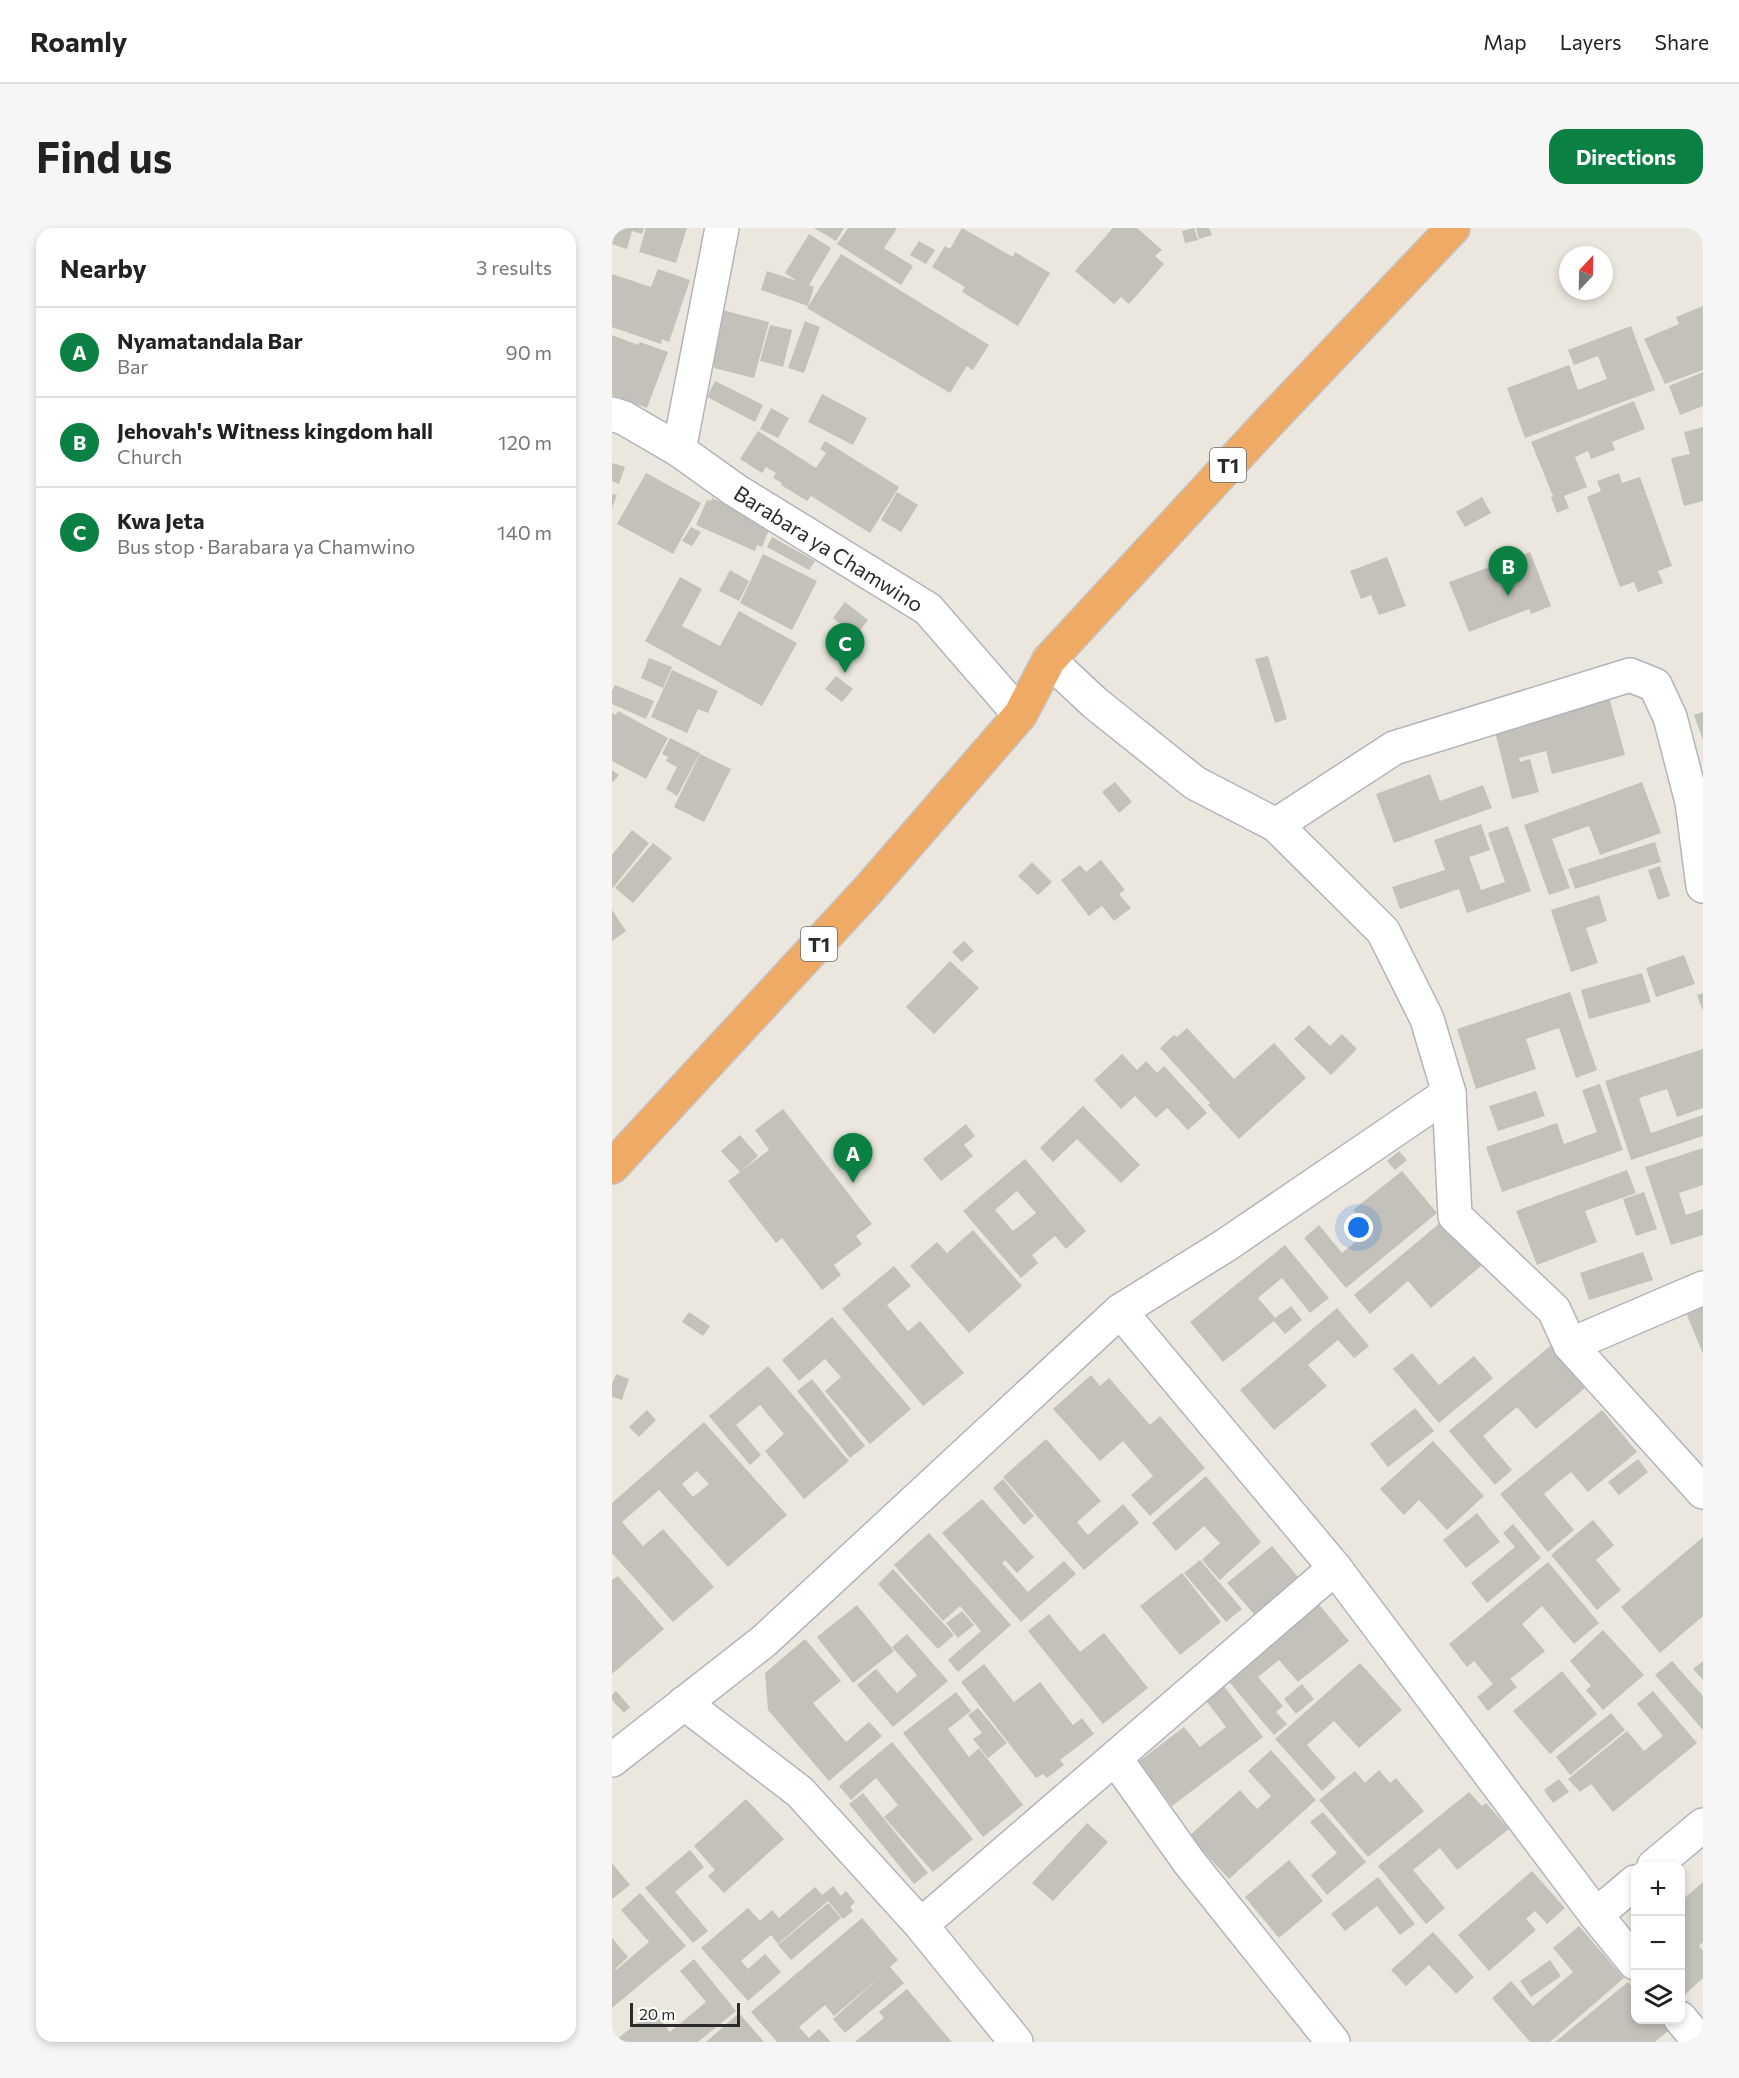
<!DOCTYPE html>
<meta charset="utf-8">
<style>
body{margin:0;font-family:Commissioner,sans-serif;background:#f6f6f6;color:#222}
.controls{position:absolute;right:18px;bottom:18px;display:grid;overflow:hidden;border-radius:12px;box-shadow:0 3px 9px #0003}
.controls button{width:54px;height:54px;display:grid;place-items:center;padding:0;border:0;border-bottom:2px solid #e0e0e0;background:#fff;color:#222;font:30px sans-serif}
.compass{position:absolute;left:947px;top:18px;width:54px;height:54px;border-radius:50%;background:#fff;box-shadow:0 3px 9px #0003;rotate:22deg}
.scale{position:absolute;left:18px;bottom:15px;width:110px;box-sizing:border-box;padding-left:6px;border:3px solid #2b2b2b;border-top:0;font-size:16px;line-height:21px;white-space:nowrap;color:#2b2b2b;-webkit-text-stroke:4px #fff;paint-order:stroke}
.you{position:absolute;left:747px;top:1000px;width:21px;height:21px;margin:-15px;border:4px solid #fff;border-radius:50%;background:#1a73e8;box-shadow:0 0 0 9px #1a73e833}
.badge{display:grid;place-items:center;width:39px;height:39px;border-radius:50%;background:#0b8043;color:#fff;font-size:20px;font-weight:700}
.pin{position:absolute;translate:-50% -50px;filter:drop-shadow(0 2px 3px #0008)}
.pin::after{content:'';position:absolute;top:32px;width:21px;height:18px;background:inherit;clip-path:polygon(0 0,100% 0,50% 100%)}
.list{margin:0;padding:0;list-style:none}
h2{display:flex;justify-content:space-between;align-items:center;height:78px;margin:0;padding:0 24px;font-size:26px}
h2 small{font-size:20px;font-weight:400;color:#767676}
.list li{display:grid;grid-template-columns:39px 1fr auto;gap:18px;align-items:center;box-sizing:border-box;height:90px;padding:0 24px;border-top:2px solid #e0e0e0}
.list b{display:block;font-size:22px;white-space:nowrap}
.list p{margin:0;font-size:20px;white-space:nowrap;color:#767676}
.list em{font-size:20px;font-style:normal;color:#767676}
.icon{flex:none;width:33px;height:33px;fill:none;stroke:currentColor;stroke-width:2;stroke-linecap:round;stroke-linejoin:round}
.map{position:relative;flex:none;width:1091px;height:1814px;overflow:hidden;border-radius:18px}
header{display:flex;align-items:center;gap:36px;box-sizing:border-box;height:84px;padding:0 30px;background:#fff;border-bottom:2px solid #e0e0e0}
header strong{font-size:28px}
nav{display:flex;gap:33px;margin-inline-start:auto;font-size:21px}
.intro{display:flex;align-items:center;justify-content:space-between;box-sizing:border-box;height:144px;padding:0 36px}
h1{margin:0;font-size:42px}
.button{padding:15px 27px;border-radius:18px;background:#0b8043;color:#fff;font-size:21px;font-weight:700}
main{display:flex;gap:36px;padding:0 36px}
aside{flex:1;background:#fff;border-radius:18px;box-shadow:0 3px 9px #0003}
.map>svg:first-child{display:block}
.building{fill:#c4c1ba;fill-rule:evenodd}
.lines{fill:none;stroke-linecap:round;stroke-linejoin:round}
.minor-casing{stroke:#b2b4bd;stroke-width:36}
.highway-casing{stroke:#c4c4c4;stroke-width:36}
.minor{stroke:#fff;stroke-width:33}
.highway{stroke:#efaa66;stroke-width:33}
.labels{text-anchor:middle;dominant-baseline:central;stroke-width:6;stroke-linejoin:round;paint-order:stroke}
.shield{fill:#fff;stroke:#6b6b6b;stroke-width:1.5}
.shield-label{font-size:20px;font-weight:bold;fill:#2b2b2b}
.street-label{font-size:21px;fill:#2b2b2b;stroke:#fff}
</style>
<header>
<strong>Roamly</strong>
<nav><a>Map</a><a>Layers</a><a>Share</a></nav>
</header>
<div class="intro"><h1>Find us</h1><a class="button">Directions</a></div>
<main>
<aside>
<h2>Nearby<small>3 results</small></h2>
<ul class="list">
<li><span class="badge">A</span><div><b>Nyamatandala Bar</b><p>Bar</p></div><em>90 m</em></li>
<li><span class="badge">B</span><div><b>Jehovah's Witness kingdom hall</b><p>Church</p></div><em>120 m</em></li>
<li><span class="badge">C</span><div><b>Kwa Jeta</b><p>Bus stop · Barabara ya Chamwino</p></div><em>140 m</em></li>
</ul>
</aside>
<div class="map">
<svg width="1091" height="1814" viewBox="0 0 1091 1814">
<rect width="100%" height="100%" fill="#ebe7df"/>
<g class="building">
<path d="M0 0H32L30 6 20 3 15 21 0 16Z"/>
<path d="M34 0H75L64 35 27 24Z"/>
<path d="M202 0H232L224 13Z"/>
<path d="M236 0H285L272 20 301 38 289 57 225 16Z"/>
<path d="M350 0 401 29 403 24 438 45 406 98 350 64 353 59 320 39 333 18 338 21Z"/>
<path d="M501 0H525L550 22 543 28 552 36 517 76 509 69 502 76 463 43Z"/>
<path d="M582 0 586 12 573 15 570 3Z"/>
<path d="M584 0H597L600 7 587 11Z"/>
<path d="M197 6 219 20 197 57 202 59 196 78 149 62 155 43 185 53 173 45Z"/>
<path d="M307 13 323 22 314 36 298 27Z"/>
<path d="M229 26 377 117 361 142 355 138 338 165 195 80Z"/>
<path d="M46 41 78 52 57 114 50 111 49 116 0 99V46L39 59Z"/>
<path d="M1091 78V142L1053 156 1032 111 1067 96 1064 89Z"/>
<path d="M110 82 157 94 142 150 102 140V138L95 136Z"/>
<path d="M193 93 208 99 192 145 176 140Z"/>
<path d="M158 97 180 102 171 139 148 133Z"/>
<path d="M1019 98 1043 162 913 210 895 160 957 137 966 162 995 151 986 128 962 137 956 122Z"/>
<path d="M0 107 26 117 28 114 56 124 35 180 0 167Z"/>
<path d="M1091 144V178L1068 187 1057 158Z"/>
<path d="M103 153 151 177 143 194 95 169Z"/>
<path d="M210 166 255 190 241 217 196 194Z"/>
<path d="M1022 173 1033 201 1000 214 1003 222 979 231 976 223 963 229 975 259 952 268 957 280 945 285 939 269 941 268 919 214Z"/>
<path d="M159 180 177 190 166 210 148 201Z"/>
<path d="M1091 199V273L1072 278 1059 230 1078 226 1072 204Z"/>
<path d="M146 203 204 240 214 225 208 221 213 213 287 259 258 305 199 268 195 273 169 257 170 255 161 250 164 245 154 239 150 245 128 231Z"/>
<path d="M0 235 13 239 7 256 0 253Z"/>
<path d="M34 245 89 275 61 326 5 296Z"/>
<path d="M1007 245 1010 255 1028 249 1060 338 1046 343 1051 355 1026 364 1022 354 1008 359 975 269 989 263 985 253Z"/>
<path d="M285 264 306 277 289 304 269 292Z"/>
<path d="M0 266 5 267 0 280Z"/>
<path d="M870 269 879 285 853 299 844 284Z"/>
<path d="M100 270 159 297 150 319 145 317 143 323 84 297 95 272 99 273Z"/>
<path d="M79 299 89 304 80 318 70 313Z"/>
<path d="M160 309 203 333 197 342 155 319Z"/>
<path d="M918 324 939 378 919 386 917 381 857 404 837 354Z"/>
<path d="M151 326 205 353 180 402 128 375Z"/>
<path d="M775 329 794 378 767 387 759 367 749 371 738 343Z"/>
<path d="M118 342 137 353 127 373 107 363Z"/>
<path d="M68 349 90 361 70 398 108 418 127 383 185 415 150 478 33 413Z"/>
<path d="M233 374 256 392 243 409 221 390Z"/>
<path d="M656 428 675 491 663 495 643 431Z"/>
<path d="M37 430 60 439 51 460 29 450Z"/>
<path d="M60 442 106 463 96 485 86 481 75 505 39 489Z"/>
<path d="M224 448 241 461 230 474 213 461Z"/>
<path d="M3 457 42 473 34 491 0 476V463Z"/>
<path d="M997 469 1013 527 940 546 934 523 907 530 908 534 918 531 927 564 900 571 882 500Z"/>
<path d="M6 483 56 510 34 551 0 533V485L4 487Z"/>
<path d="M1091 484V512L1082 487Z"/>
<path d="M58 510 88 525 65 568 54 561 65 539 54 533 56 529 50 526Z"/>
<path d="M88 526 119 541 92 594 62 579Z"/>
<path d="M0 542 7 547 0 555Z"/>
<path d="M818 546 828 573 871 557 880 580 782 615 764 566Z"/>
<path d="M503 554 520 574 507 585 490 564Z"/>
<path d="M1030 554 1049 605 988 627 977 598 940 611 958 660 937 667 912 597Z"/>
<path d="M869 596 878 622 857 629 869 662 893 654 876 605 896 598 919 663 855 685 847 661 788 681 780 659 833 642 822 612Z"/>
<path d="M20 602 37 615 0 661V627Z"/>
<path d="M1043 614 1049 634 963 661 956 641Z"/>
<path d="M41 615 60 630 21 675 3 660Z"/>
<path d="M489 632 513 662 507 666 519 680 502 693 490 678 477 688 449 652 468 637 474 644Z"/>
<path d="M420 634 440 654 426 667 406 648Z"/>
<path d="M1048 638 1058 668 1046 672 1036 642Z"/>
<path d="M987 667 995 693 974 700 986 735 959 744 939 682Z"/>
<path d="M0 682 14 703 0 713Z"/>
<path d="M352 713 362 723 350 734 340 724Z"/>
<path d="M1072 727 1083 756 1044 769 1034 740Z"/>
<path d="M338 733 367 760 322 806 294 779Z"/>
<path d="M1030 745 1039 774 977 791 969 762Z"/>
<path d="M958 764 985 842 964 850 947 800 914 811 924 841 864 861 845 801Z"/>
<path d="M1091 765V783L1085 767Z"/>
<path d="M697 797 718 818 730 806 745 821 719 847 682 811Z"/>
<path d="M575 800 622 851 662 815 694 850 627 911 596 877 598 875 548 820 562 807 565 809Z"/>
<path d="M1091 821V880L1065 889 1055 861 1027 870 1039 905 1091 887V908L1019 932 993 853Z"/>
<path d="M510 826 525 842 534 833 545 845 552 838 595 885 576 902 555 880 544 890 523 868 509 881 482 852Z"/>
<path d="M988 856 1011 922 890 964 874 919 945 895 952 916 985 904 970 862Z"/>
<path d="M924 863 933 888 886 903 877 878Z"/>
<path d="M471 878 528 937 509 955 465 911 441 934 428 920Z"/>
<path d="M171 881 260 996 244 1008 250 1016 222 1037 229 1047 210 1062 170 1010 164 1015 116 953 157 922 143 902Z"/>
<path d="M354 896 363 908 352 917 361 928 329 953 311 931Z"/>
<path d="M128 907 146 928 128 944 109 923Z"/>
<path d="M1091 920V957L1067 965 1074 987 1091 981V1007L1059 1017 1033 939Z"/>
<path d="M787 923 795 932 783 942 775 933Z"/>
<path d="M413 931 474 1003 454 1021 443 1008 420 1027 426 1035 409 1050 351 983ZM405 963 424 985 401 1003 383 982Z"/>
<path d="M1015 942 1024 965 973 983 985 1014 925 1037 904 983Z"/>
<path d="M790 943 825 985 734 1060 692 1010 707 997 730 1025 758 1002 741 982Z"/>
<path d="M1032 964 1045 1001 1024 1008 1011 971Z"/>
<path d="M829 994 852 1021 861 1013 876 1032 819 1080 796 1053 758 1086 742 1067Z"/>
<path d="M361 1002 410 1058 357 1105 298 1038 325 1014 335 1025Z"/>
<path d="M673 1017 717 1070 698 1085 670 1050 646 1070 663 1090 679 1078 690 1092 673 1106 662 1093 611 1134 578 1094Z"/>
<path d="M1031 1024 1041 1052 977 1072 968 1045Z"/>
<path d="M282 1038 299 1058 275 1077 296 1103 308 1093 352 1145 311 1178 230 1081Z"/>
<path d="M1091 1072V1126L1072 1080Z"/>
<path d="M725 1080 757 1118 742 1130 726 1112 696 1137 715 1158 662 1202 628 1162Z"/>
<path d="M77 1084 98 1098 91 1108 70 1094Z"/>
<path d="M220 1089 299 1181 258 1216 213 1163 229 1149 213 1131 187 1153 170 1132Z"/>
<path d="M938 1118 973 1160 924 1201 905 1179 871 1208 900 1242 883 1257 837 1203Z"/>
<path d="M800 1125 827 1157 862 1128 881 1150 827 1195 781 1141Z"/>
<path d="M156 1138 237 1233 192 1271 153 1223 172 1206 148 1177 124 1197 149 1227 138 1237 97 1188Z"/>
<path d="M4 1146 17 1151 10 1172 0 1169V1156Z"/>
<path d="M479 1147 488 1158 497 1150 538 1197 548 1188 593 1240 538 1288 519 1267 541 1248 511 1213 488 1233 441 1181Z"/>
<path d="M200 1151 253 1218 238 1230 185 1163Z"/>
<path d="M803 1180 822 1203 776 1239 758 1216Z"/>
<path d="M35 1182 44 1192 27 1209 17 1199Z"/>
<path d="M990 1182 1025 1224 976 1264 959 1244 932 1266 962 1302 936 1324 888 1266Z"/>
<path d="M92 1194 175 1287 116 1339 47 1262 10 1294 31 1318 51 1301 102 1359 61 1394 0 1325V1275ZM85 1243 97 1256 81 1269 70 1256Z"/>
<path d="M434 1211 489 1273 465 1294 476 1307 511 1276 527 1295 472 1342 391 1249Z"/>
<path d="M821 1213 872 1268 835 1302 807 1272 792 1287 768 1261Z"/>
<path d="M1026 1231 1036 1244 1007 1267 996 1254Z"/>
<path d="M594 1248 649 1314 608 1352 590 1332 608 1315 592 1298 564 1323 540 1295Z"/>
<path d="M391 1251 422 1288 412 1297 381 1260Z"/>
<path d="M370 1271 422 1329 405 1345 393 1332 390 1335 416 1364 452 1333 464 1346 409 1394 330 1305Z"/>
<path d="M865 1285 888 1314 854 1340 831 1312Z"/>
<path d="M981 1292 1002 1317 984 1332 1009 1362 985 1382 939 1327Z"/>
<path d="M901 1296 929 1330 875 1375 859 1355 903 1319 891 1305Z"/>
<path d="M317 1305 399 1397 346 1444 336 1432 369 1403 348 1378 331 1393 282 1337Z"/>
<path d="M1091 1309V1388L1048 1425 1009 1379Z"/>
<path d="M660 1318 692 1356 647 1392 615 1355Z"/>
<path d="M588 1332 630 1381 614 1394 572 1345Z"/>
<path d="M936 1334 987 1395 962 1416 930 1378 910 1396 933 1423 898 1451 905 1459 876 1483 865 1469 881 1456 862 1433 855 1439 837 1416Z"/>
<path d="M281 1341 342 1407 326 1421 266 1356Z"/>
<path d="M570 1345 609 1394 568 1427 528 1378Z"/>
<path d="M6 1348 52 1401 0 1446V1352Z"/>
<path d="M700 1368 737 1413 686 1454 667 1432 646 1449 671 1478 664 1484 675 1496 662 1507 608 1443Z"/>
<path d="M245 1377 282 1423 241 1455 205 1409Z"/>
<path d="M350 1383 362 1397 346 1410 334 1395Z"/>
<path d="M437 1386 468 1424 492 1405 536 1460 491 1496 416 1403Z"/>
<path d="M991 1402 1032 1447 991 1482 974 1462 979 1458 958 1433Z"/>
<path d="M295 1406 336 1453 281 1499 245 1457 264 1441 285 1465 305 1447 280 1419Z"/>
<path d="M193 1411 229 1453 201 1475 234 1514 257 1494 270 1508 217 1553 156 1482 153 1445Z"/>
<path d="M1060 1433 1091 1468V1502L1043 1447Z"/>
<path d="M1091 1433V1452L1081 1441Z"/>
<path d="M748 1435 790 1482 747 1520 722 1493 695 1517 724 1550 710 1563 663 1511Z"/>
<path d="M372 1436 402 1474 428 1454 461 1497 470 1490 482 1506 448 1532 452 1537 435 1550 431 1546 424 1550 349 1454Z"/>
<path d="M950 1443 985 1486 938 1526 901 1483Z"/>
<path d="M607 1452 651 1509 560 1578 526 1534 572 1499 588 1519 614 1499 589 1466Z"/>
<path d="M690 1456 702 1471 684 1486 672 1471Z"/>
<path d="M4 1463 18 1479 12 1485 0 1472V1467Z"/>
<path d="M1041 1463 1085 1515 1001 1584 979 1556 968 1564 956 1551 1015 1503 1032 1523 1051 1508 1025 1476Z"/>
<path d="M344 1464 359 1483 336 1501 357 1529 367 1520 411 1577 371 1609 291 1505Z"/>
<path d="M366 1480 395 1515 376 1530 361 1511 370 1505 356 1487Z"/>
<path d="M999 1485 1013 1502 958 1547 944 1529Z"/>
<path d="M280 1514 361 1611 321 1644 272 1589 286 1577 264 1550 239 1572 227 1558Z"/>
<path d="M659 1522 704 1572 617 1651 577 1608 628 1562 645 1581 659 1568 636 1543Z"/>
<path d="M767 1542 778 1555 784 1550 812 1583 756 1629 707 1572 743 1543 753 1555Z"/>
<path d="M947 1551 957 1564 941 1575 932 1562Z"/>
<path d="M857 1564 870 1578 874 1575 897 1601 845 1642 828 1620 801 1642 833 1680 814 1696 766 1638Z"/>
<path d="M251 1565 316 1645 302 1656 237 1576Z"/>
<path d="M134 1571 172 1611 112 1665 96 1648 103 1642 82 1618Z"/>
<path d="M711 1584 754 1634 715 1667 699 1647 725 1625 698 1594Z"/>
<path d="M475 1595 496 1614 441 1673 420 1655Z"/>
<path d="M78 1622 92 1639 63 1664 96 1703 81 1715 33 1660Z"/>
<path d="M677 1632 711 1673 667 1710 633 1669Z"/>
<path d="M0 1635 18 1657 0 1671Z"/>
<path d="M920 1643 953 1680 935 1696 923 1683 914 1691 924 1702 877 1743 846 1707Z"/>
<path d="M766 1649 803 1696 788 1707 765 1678 733 1703 719 1686Z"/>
<path d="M1091 1654V1714L1087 1718 1091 1723V1750L1068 1771V1674Z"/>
<path d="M221 1658 229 1668 234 1663 243 1674 238 1679 241 1683 231 1691 216 1673 166 1716 159 1707 129 1733 136 1741 153 1726 169 1744 136 1773 89 1720 136 1680 148 1693 160 1682 167 1690 203 1659 210 1667Z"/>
<path d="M28 1665 74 1718 0 1780V1710L16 1729 3 1741 4 1742 37 1714 9 1682Z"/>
<path d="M216 1675 229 1690 179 1732 166 1717Z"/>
<path d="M250 1690 286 1732 278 1739 292 1755 233 1805 221 1791 269 1748 222 1788 213 1777 187 1799 197 1810 207 1801 219 1814H165L139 1784Z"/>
<path d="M967 1698 1012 1750 938 1814H918L880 1770 899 1753 921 1778 961 1744 941 1720Z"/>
<path d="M821 1704 862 1749 844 1766 817 1737 794 1758 779 1742Z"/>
<path d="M82 1731 124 1783 86 1814H2L40 1782 58 1804 94 1774 68 1743Z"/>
<path d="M938 1732 949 1748 919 1769 908 1753Z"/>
<path d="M1016 1754 1023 1763V1792H1047L1056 1803 1043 1814H943Z"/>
<path d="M295 1761 340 1814H243L272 1790 267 1784Z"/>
<path d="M127 1785 152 1814H94Z"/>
</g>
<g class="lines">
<g class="minor-casing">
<g id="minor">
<path d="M0 186 12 190 67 222 123 262 316 381 408 487"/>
<path d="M67 222 110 0"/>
<path d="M437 432 483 475 583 555 664 597 771 703 815 791 837 865 843 988 942 1082 958 1117 1091 1264"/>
<path d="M664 597 782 520 1018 447 1043 457 1058 489 1080 574 1091 658"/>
<path d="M508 1083 723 1340 984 1687 1023 1735"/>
<path d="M958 1117 1091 1060"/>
<path d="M72 1475 188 1564 309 1697 404 1814"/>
<path d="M503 1530 577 1634 721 1814"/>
<path d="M0 1532 152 1413 508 1083 614 1017 837 865"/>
<path d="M1042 1638 1091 1597"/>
<path d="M984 1687 1023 1654"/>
<path d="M309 1697 723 1340"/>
<path d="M1068 1790 1088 1814"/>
</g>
</g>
<g class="highway-casing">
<path id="highway" d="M0 939 256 662 408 487 437 432 655 196 841 0"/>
</g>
<use href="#minor" class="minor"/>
<use href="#highway" class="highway"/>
</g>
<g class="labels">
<g class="shield">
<rect x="598" y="220" width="36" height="34" rx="4.5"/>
<rect x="189" y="699" width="36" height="34" rx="4.5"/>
</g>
<g class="shield-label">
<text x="616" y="237">T1</text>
<text x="207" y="716">T1</text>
</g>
<g class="street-label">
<text transform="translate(217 320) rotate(32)">Barabara ya Chamwino</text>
</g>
</g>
</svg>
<div class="controls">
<button>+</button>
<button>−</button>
<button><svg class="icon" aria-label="layers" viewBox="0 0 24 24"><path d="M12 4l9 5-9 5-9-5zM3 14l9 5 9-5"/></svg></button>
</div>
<svg class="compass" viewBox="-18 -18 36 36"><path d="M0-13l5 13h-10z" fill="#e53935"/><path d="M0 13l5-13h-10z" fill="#767676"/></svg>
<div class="scale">20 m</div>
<div class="you"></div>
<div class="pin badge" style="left:241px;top:955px">A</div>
<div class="pin badge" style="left:896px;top:368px">B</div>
<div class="pin badge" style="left:233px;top:445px">C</div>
</div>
</main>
